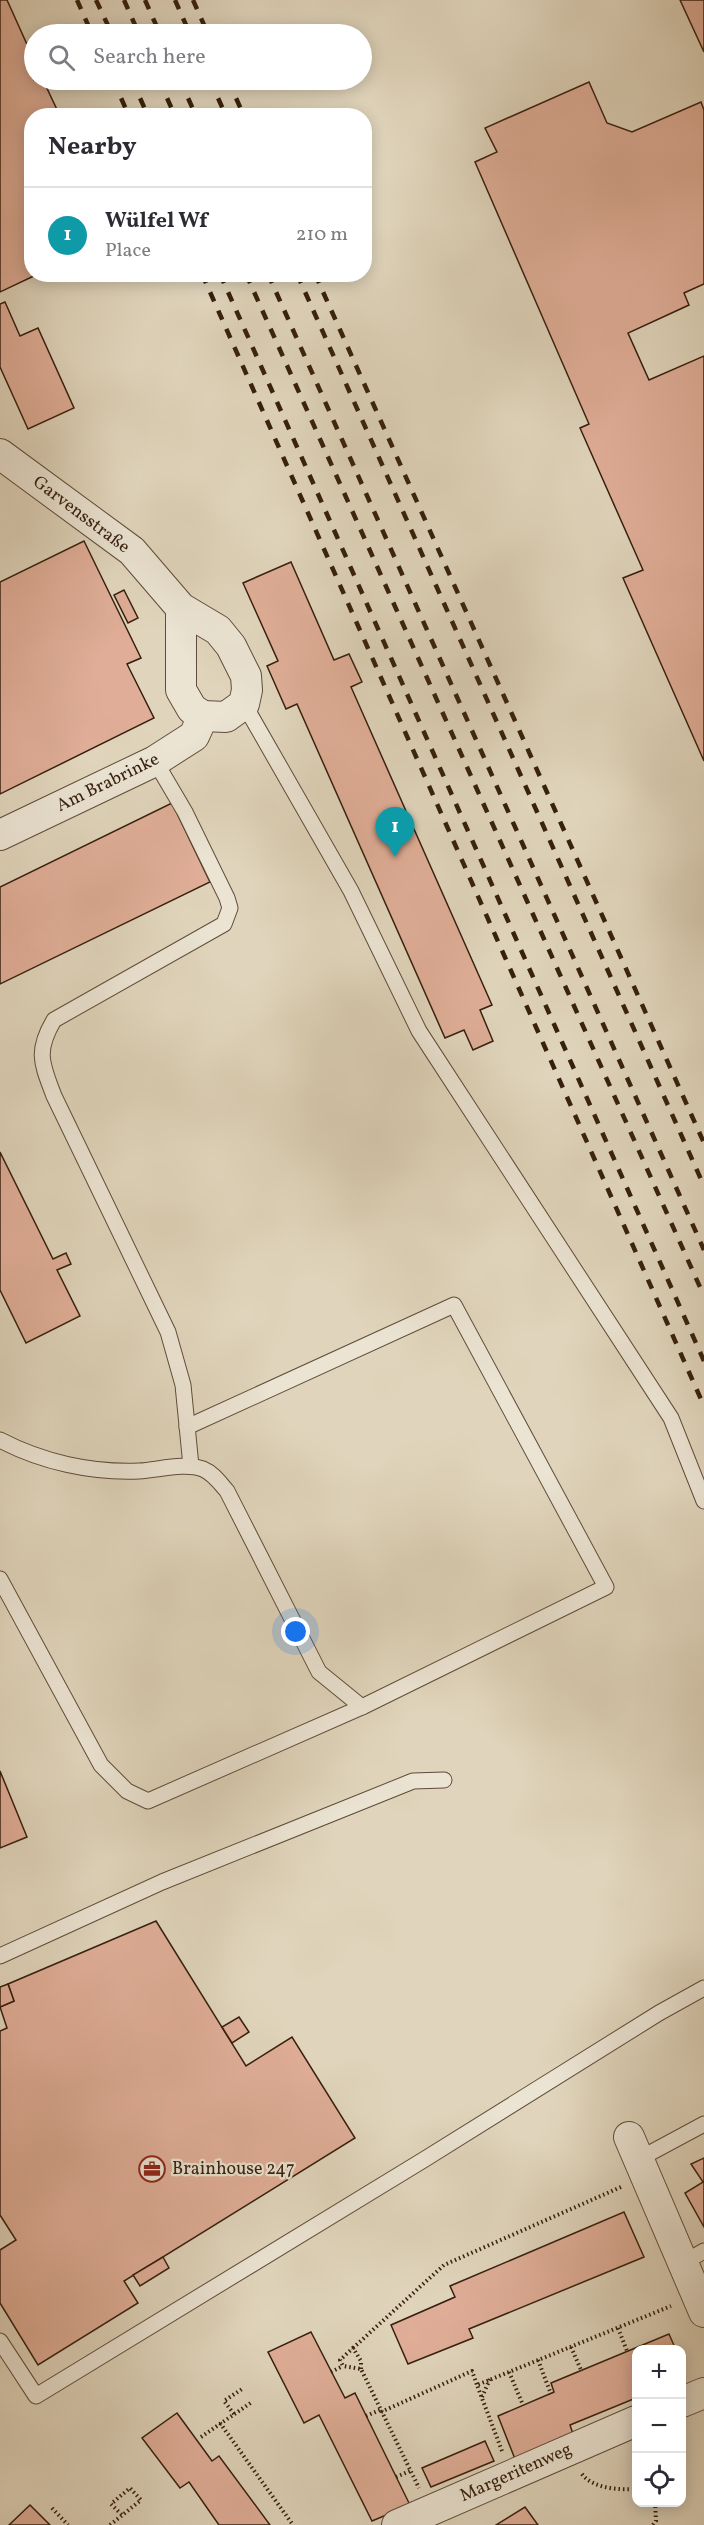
<!DOCTYPE html>
<meta charset="utf-8">
<style>
body{margin:0;font-family:Vollkorn,serif;background:#f7f7f7;color:#2b2b33}
.controls{position:absolute;right:18px;bottom:18px;display:grid;overflow:hidden;border-radius:12px;box-shadow:0 3px 15px #0003}
.controls button{width:54px;height:54px;display:grid;place-items:center;padding:0;border:0;border-bottom:2px solid #e1e1e2;background:#fff;color:#2b2b33;font:30px sans-serif}
.you{position:absolute;left:296px;top:1632px;width:21px;height:21px;margin:-15px;border:4px solid #fff;border-radius:50%;background:#1a73e8;box-shadow:0 0 0 9px #1a73e833}
.badge{display:grid;place-items:center;width:39px;height:39px;border-radius:50%;background:#b45309;color:#fff;font-size:20px;font-weight:700}
.pin{position:absolute;translate:-50% -50px;filter:drop-shadow(0 2px 3px #0008)}
.pin::after{content:'';position:absolute;top:32px;width:21px;height:18px;background:inherit;clip-path:polygon(0 0,100% 0,50% 100%)}
.list{margin:0;padding:0;list-style:none}
h2{display:flex;justify-content:space-between;align-items:center;height:78px;margin:0;padding:0 24px;font-size:26px}
h2 small{font-size:20px;font-weight:400;color:#7c7c81}
.list li{display:grid;grid-template-columns:39px 1fr auto;gap:18px;align-items:center;box-sizing:border-box;height:96px;padding:0 24px;border-top:2px solid #e1e1e2}
.list b{display:block;font-size:22px;white-space:nowrap}
.list p{margin:0;font-size:20px;white-space:nowrap;color:#7c7c81}
.list em{font-size:20px;font-style:normal;color:#7c7c81}
.icon{flex:none;width:33px;height:33px;fill:none;stroke:currentColor;stroke-width:2;stroke-linecap:round;stroke-linejoin:round}
.map{position:relative;flex:none;width:704px;height:2525px;overflow:hidden}
.search{position:absolute;background:#fff;box-shadow:0 3px 15px #0003;left:24px;top:24px;width:348px;height:66px;display:flex;align-items:center;gap:15px;box-sizing:border-box;padding:0 21px;border-radius:33px;color:#7c7c81;font-size:22px}
.panel{position:absolute;background:#fff;box-shadow:0 3px 15px #0003;left:24px;top:108px;width:348px;height:174px;border-radius:24px}
.map>svg:first-child{display:block}
.building{fill:#e0ae98;stroke:#361f0e;stroke-width:1.5}
.lines{fill:none;stroke-linecap:round;stroke-linejoin:round}
.lane-casing{stroke:#604c3a;stroke-width:17}
.street-casing{stroke:#604c3a;stroke-width:32}
.path{stroke:#361f0e;stroke-width:4;stroke-dasharray:1.5 3;stroke-linecap:butt}
.lane{stroke:#ebe4d3;stroke-width:15}
.street{stroke:#ebe4d3;stroke-width:30}
.rail{stroke:#361f0e;stroke-width:4.5;stroke-dasharray:10 10;stroke-linecap:butt}
.labels{text-anchor:middle;dominant-baseline:central;stroke-width:4.5;stroke-linejoin:round;paint-order:stroke}
.street-label{font-size:18px;fill:#361f0e;stroke:#ebe4d3}
.poi-label{font-size:18px;fill:#361f0e;stroke:#ebe4d3;text-anchor:start}
</style>
<div class="map">
<svg width="704" height="2525" viewBox="0 0 704 2525">
<rect width="100%" height="100%" fill="#e0d5bc"/>
<filter id="stains"><feTurbulence type="fractalNoise" baseFrequency=".00333" numOctaves="4"/><feColorMatrix values="0 0 0 0 .2 0 0 0 0 .09 0 0 0 0 .02 0 0 0 .5 -.17"/></filter>
<radialGradient id="worn" r=".72"><stop offset=".6" stop-color="#630" stop-opacity="0"/><stop offset="1" stop-color="#630" stop-opacity=".3"/></radialGradient>
<g class="building">
<path d="M0 0H7L34 60V80H43L60 116H32V274H38L0 292Z"/>
<path d="M680 0H704V52Z"/>
<path d="M589 82 607 123 632 132 701 102 704 110V284L684 293 689 305 628 333 649 380 704 356V761L623 578 643 570 580 428 589 424 475 162 497 152 485 128Z"/>
<path d="M5 302 20 336 38 328 74 408 28 429 0 367V304Z"/>
<path d="M84 541 141 658 127 664 154 718 0 794V582Z"/>
<path d="M291 562 334 660 349 654 362 682 351 687 492 1005 480 1010 493 1041 473 1050 464 1030 445 1038 297 704 286 709 267 666 278 661 243 583Z"/>
<path d="M124 590 138 618 128 623 114 595Z"/>
<path d="M172 803 210 882 0 984V887Z"/>
<path d="M0 1152 53 1259 66 1253 71 1264 57 1270 80 1316 26 1343 0 1290Z"/>
<path d="M0 1771 27 1837 0 1848Z"/>
<path d="M156 1921 246 2066 292 2037 355 2138 124 2281 138 2303 38 2365 0 2303V2250L16 2240 0 2215V2031L7 2028 0 2007 14 2001 8 1984Z"/>
<path d="M8 1984 14 2001 0 2007V1987Z"/>
<path d="M239 2017 249 2032 232 2043 222 2027Z"/>
<path d="M704 2158V2182H703L691 2164Z"/>
<path d="M703 2182H704V2227L685 2193Z"/>
<path d="M624 2212 644 2257 469 2329 473 2338 408 2364 391 2325 455 2297 450 2286Z"/>
<path d="M163 2257 169 2268 140 2286 133 2275Z"/>
<path d="M311 2332 345 2398 355 2393 410 2505 372 2521 319 2415 304 2423 268 2352Z"/>
<path d="M669 2334 676 2350H636V2398L570 2425 573 2434 515 2459 498 2416 554 2392 551 2383Z"/>
<path d="M177 2413 212 2461 219 2456 270 2525H219L189 2482 180 2488 142 2438Z"/>
<path d="M485 2441 494 2461 431 2487 422 2468Z"/>
<path d="M30 2505 50 2525H9Z"/>
<path d="M525 2507 538 2525H496Z"/>
</g>
<g class="lines">
<g class="lane-casing">
<g id="lane">
<path d="M244 704 351 891 419 1031 671 1418 704 1501"/>
<path d="M155 761 185 812 227 898 230 908 224 924 54 1020C35 1052 42 1064 54 1096L168 1332 183 1385 191 1466"/>
<path d="M0 1440C42 1462 91 1473 139 1471 158 1470 185 1462 203 1469 213 1473 220 1483 227 1491L319 1672 362 1707"/>
<path d="M0 1579 101 1765 127 1791 148 1801 362 1707 606 1587 454 1305 187 1427"/>
<path d="M0 1956 162 1882 413 1781 444 1780"/>
<path d="M639 2159 704 2124"/>
<path d="M683 2263 704 2251"/>
<path d="M0 2341 36 2396 425 2159 659 2013 704 1988"/>
</g>
</g>
<g class="street-casing">
<g id="street">
<path d="M0 454 132 551 181 608 218 630 231 646 246 676 247 690 244 704 226 717 203 716 192 709 181 690V608"/>
<path d="M0 835 155 761 194 736 203 716"/>
<path d="M629 2137 704 2312"/>
<path d="M682 2402 704 2393"/>
<path d="M397 2525 636 2421"/>
</g>
</g>
<g class="path">
<path d="M618 2328 627 2351"/>
<path d="M571 2347 581 2370"/>
<path d="M353 2348 444 2265 621 2187"/>
<path d="M538 2360 551 2394"/>
<path d="M361 2369V2361L353 2348 340 2360 343 2366 361 2369 419 2488"/>
<path d="M331 2372 343 2366"/>
<path d="M509 2372 523 2405"/>
<path d="M482 2397 490 2379"/>
<path d="M381 2412 472 2371 477 2385"/>
<path d="M234 2414 224 2401 242 2389"/>
<path d="M366 2416 380 2410"/>
<path d="M220 2423 293 2525"/>
<path d="M201 2437 252 2402"/>
<path d="M502 2451 477 2385 671 2306"/>
<path d="M582 2474C593 2489 620 2490 636 2489"/>
<path d="M396 2477 410 2471"/>
<path d="M52 2508 68 2525"/>
<path d="M110 2525 141 2500 130 2488 111 2504 122 2515"/>
<path d="M653 2525 656 2521 655 2502"/>
</g>
<use href="#lane" class="lane"/>
<use href="#street" class="street"/>
<g class="rail">
<path d="M77 0 92 34"/>
<path d="M96 0 112 34"/>
<path d="M124 0 139 34"/>
<path d="M145 0 160 34"/>
<path d="M175 0 190 34"/>
<path d="M193 0 208 34"/>
<path d="M113 80 129 116"/>
<path d="M132 80 148 116"/>
<path d="M159 80 175 116"/>
<path d="M180 80 196 116"/>
<path d="M210 80 226 116"/>
<path d="M228 80 244 116"/>
<path d="M202 274 704 1406"/>
<path d="M220 274 704 1361"/>
<path d="M246 274 704 1296"/>
<path d="M268 274 704 1250"/>
<path d="M297 274 704 1186"/>
<path d="M315 274 704 1143"/>
</g>
</g>
<defs>
<g id="office-ring" transform="scale(1.35)"><circle r="9.5" fill="#ebe4d3" stroke="#8f2418" stroke-width="1.5"/><path d="M-6-3h4V-5.5h4V-3h4V5H-6ZM-1-4.5V-3h2v-1.5ZM-6 0V1H6V0Z" fill="#8f2418"/></g>
</defs>
<g fill-rule="evenodd">
<use href="#office-ring" x="152" y="2169"/>
</g>
<g class="labels">
<g class="street-label">
<text transform="translate(81 515) rotate(37)">Garvensstraße</text>
<text transform="translate(108 783) rotate(-26)">Am Brabrinke</text>
<text transform="translate(516 2473) rotate(-24)">Margeritenweg</text>
</g>
<g class="poi-label">
<text x="172" y="2169">Brainhouse 247</text>
</g>
</g>
<rect width="100%" height="100%" filter="url(#stains)"/>
<rect width="100%" height="100%" fill="url(#worn)"/>
</svg>
<div class="controls">
<button>+</button>
<button>−</button>
<button><svg class="icon" aria-label="locate" viewBox="0 0 24 24"><circle cx="12" cy="12" r="6"/><path d="M12 2v4M12 18v4M2 12h4M18 12h4"/></svg></button>
</div>
<div class="you"></div>
<div class="pin badge" style="left:395px;top:857px;background:#0f9aa8">1</div>
<div class="search"><svg class="icon" aria-label="search" viewBox="0 0 24 24"><circle cx="10" cy="10" r="6"/><path d="M15 15l6 6"/></svg>Search here</div>
<section class="panel">
<h2>Nearby<small></small></h2>
<ul class="list">
<li><span class="badge" style="background:#0f9aa8">1</span><div><b>Wülfel Wf</b><p>Place</p></div><em>210 m</em></li>
</ul>
</section>
</div>
